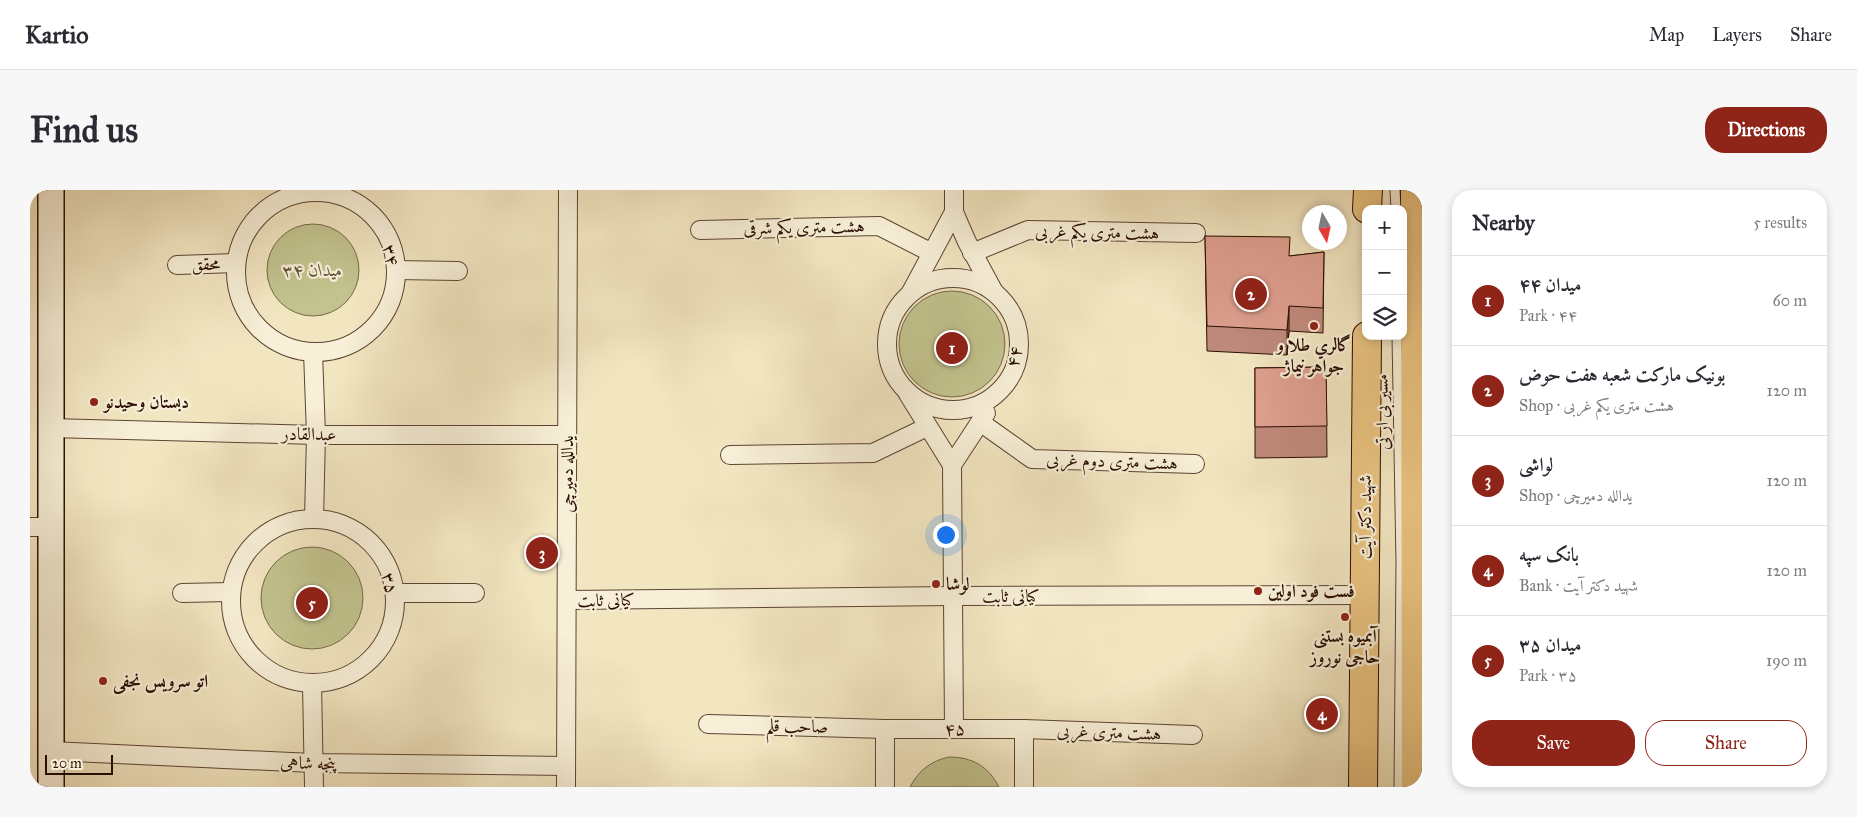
<!DOCTYPE html>
<meta charset="utf-8">
<style>
body{margin:0;font-family:"IM FELL Great Primer",Amiri,serif;background:#f7f7f7;color:#2b2b33}
.controls{position:absolute;right:15px;top:15px;display:grid;overflow:hidden;border-radius:10px;box-shadow:0 2px 8px #0003}
.controls button{width:45px;height:45px;display:grid;place-items:center;padding:0;border:0;border-bottom:1px solid #e1e1e2;background:#fff;color:#2b2b33;font:25px sans-serif}
.compass{position:absolute;left:1272px;top:15px;width:45px;height:45px;border-radius:50%;background:#fff;box-shadow:0 2px 8px #0003;rotate:171deg}
.scale{position:absolute;left:15px;bottom:12px;width:68px;box-sizing:border-box;padding-left:5px;border:2px solid #2a0e02;border-top:0;font-size:14px;line-height:18px;white-space:nowrap;color:#2a0e02;-webkit-text-stroke:4px #f7efd7;paint-order:stroke}
.you{position:absolute;left:915px;top:344px;width:18px;height:18px;margin:-12px;border:4px solid #fff;border-radius:50%;background:#1a73e8;box-shadow:0 0 0 8px #1a73e833}
.badge{display:grid;place-items:center;width:32px;height:32px;border-radius:50%;background:#8f2418;color:#fff;font-size:16px;font-weight:700}
.pin{position:absolute;translate:-50% -50%;border:2px solid #fff;box-shadow:0 1px 5px #0006}
.list{margin:0;padding:0;list-style:none}
h2{display:flex;justify-content:space-between;align-items:center;height:65px;margin:0;padding:0 20px;font-size:21px}
h2 small{font-size:16px;font-weight:400;color:#7c7c81}
.list li{display:grid;grid-template-columns:32px 1fr auto;gap:15px;align-items:center;box-sizing:border-box;height:90px;padding:0 20px;border-top:1px solid #e1e1e2}
.list b{display:block;font-size:19px;white-space:nowrap}
.list p{margin:0;font-size:16px;white-space:nowrap;color:#7c7c81}
.list em{font-size:16px;font-style:normal;color:#7c7c81}
.actions{display:flex;gap:10px;padding:15px 20px}
.actions a{flex:1;padding:11px 0;border:1px solid #8f2418;border-radius:20px;text-align:center;font-size:18px;color:#8f2418}
.actions .main{background:#8f2418;color:#fff}
.icon{flex:none;width:28px;height:28px;fill:none;stroke:currentColor;stroke-width:2;stroke-linecap:round;stroke-linejoin:round}
.map{position:relative;flex:none;width:1392px;height:597px;overflow:hidden;border-radius:20px}
header{display:flex;align-items:center;gap:30px;box-sizing:border-box;height:70px;padding:0 25px;background:#fff;border-bottom:1px solid #e1e1e2}
header strong{font-size:24px}
nav{display:flex;gap:28px;margin-inline-start:auto;font-size:18px}
.intro{display:flex;align-items:center;justify-content:space-between;box-sizing:border-box;height:120px;padding:0 30px}
h1{margin:0;font-size:35px}
.button{padding:12px 22px;border-radius:20px;background:#8f2418;color:#fff;font-size:18px;font-weight:700}
main{display:flex;gap:30px;padding:0 30px}
aside{flex:1;background:#fff;border-radius:20px;box-shadow:0 2px 8px #0003}
.map>svg:first-child{display:block}
.green{fill:#c2c38e;stroke:#766848}
.lines{fill:none;stroke-linecap:round;stroke-linejoin:round}
.lane-casing{stroke:#5c4432;stroke-width:11}
.street-casing{stroke:#5c4432;stroke-width:20}
.secondary-casing{stroke:#2a0e02;stroke-width:28}
.primary-casing{stroke:#2a0e02;stroke-width:30}
.lane{stroke:#f7efd7;stroke-width:9}
.street{stroke:#f7efd7;stroke-width:18}
.secondary{stroke:#f7efd7;stroke-width:25}
.primary{stroke:#e9c380;stroke-width:28}
.wall{fill:#c08a7c;stroke:#2a0e02}
.shaded-wall{fill:#9c7065;stroke:#2a0e02}
.building{fill:#dfa090;stroke:#2a0e02}
.poi-dot{fill:#8f2418;stroke:#f7efd7;stroke-width:2}
.labels{text-anchor:middle;dominant-baseline:central;stroke-width:4.5;stroke-linejoin:round;paint-order:stroke}
.street-label{font-size:18px;fill:#2a0e02;stroke:#f7efd7}
.park-label{font-size:18px;font-style:italic;fill:#5f4d33;stroke:#f7efd7}
.poi-label{font-size:18px;font-weight:bold;fill:#2a0e02;stroke:#f7efd7;text-anchor:start}
</style>
<header>
<strong>Kartio</strong>
<nav><a>Map</a><a>Layers</a><a>Share</a></nav>
</header>
<div class="intro"><h1>Find us</h1><a class="button">Directions</a></div>
<main>
<div class="map">
<svg width="1392" height="597" viewBox="0 0 1392 597">
<rect width="100%" height="100%" fill="#f2e6c1"/>
<filter id="stains"><feTurbulence type="fractalNoise" baseFrequency=".004" numOctaves="4"/><feColorMatrix values="0 0 0 0 .2 0 0 0 0 .09 0 0 0 0 .02 0 0 0 .5 -.17"/></filter>
<radialGradient id="worn" r=".72"><stop offset=".6" stop-color="#630" stop-opacity="0"/><stop offset="1" stop-color="#630" stop-opacity=".3"/></radialGradient>
<g class="green">
<circle cx="283" cy="80" r="46"/>
<circle cx="922" cy="154" r="53"/>
<circle cx="282" cy="408" r="51"/>
<path d="M919 567C942 567 958 576 969 597H880C889 580 901 571 919 567Z"/>
</g>
<g class="lines">
<g class="lane-casing">
<g id="lane">
<path d="M1365 0 1366 19"/>
<path d="M1367 146 1371 373 1369 597"/>
</g>
</g>
<g class="street-casing">
<g id="street">
<path d="M924 0V22L937 52 964 102"/>
<circle cx="286" cy="82" r="80"/>
<path d="M670 40 849 36 902 63"/>
<path d="M942 63 998 40 1166 43"/>
<path d="M147 75 206 73"/>
<path d="M366 80 428 81"/>
<circle cx="923" cy="154" r="66"/>
<path d="M881 102 924 22"/>
<path d="M283 162 286 245 284 329"/>
<path d="M878 204 922 275 924 539"/>
<path d="M950 232 1002 269 1165 274"/>
<path d="M21 238 286 245H537"/>
<path d="M700 265 843 263 897 237"/>
<path d="M922 275 956 223"/>
<circle cx="283" cy="411" r="82"/>
<path d="M0 337H21"/>
<path d="M152 403 200 402"/>
<path d="M365 403H445"/>
<path d="M537 410 923 406 1335 405"/>
<path d="M282 494 284 597"/>
<path d="M678 534 855 539H994V597"/>
<path d="M994 539 1163 545"/>
<path d="M21 561 283 573 536 576"/>
<path d="M536 597 538 0"/>
<path d="M855 597V539"/>
</g>
</g>
<g class="secondary-casing">
<path id="secondary" d="M21 0V597"/>
</g>
<g class="primary-casing">
<g id="primary">
<path d="M1385 0 1386 597"/>
<path d="M1337 19 1338 0"/>
<path d="M1333 597 1337 146"/>
</g>
</g>
<use href="#lane" class="lane"/>
<use href="#street" class="street"/>
<use href="#secondary" class="secondary"/>
<use href="#primary" class="primary"/>
</g>
<g class="wall">
<path d="M1175 46 1260 66 1294 62 1293 143 1259 141 1257 165 1177 161Z"/>
<path d="M1296 177 1297 267 1225 268V178Z"/>
</g>
<path class="shaded-wall" d="M1259 116V141L1257 165V140Z"/>
<g class="building">
<path d="M1175 46 1260 47 1259 66 1294 62 1293 118 1259 116 1257 140 1177 136Z"/>
<path d="M1296 177 1297 236 1225 237V178Z"/>
</g>
<g class="poi-dot">
<circle cx="1284" cy="136" r="5"/>
<circle cx="64" cy="212" r="5"/>
<circle cx="906" cy="394" r="5"/>
<circle cx="1228" cy="401" r="5"/>
<circle cx="1315" cy="427" r="5"/>
<circle cx="73" cy="491" r="5"/>
</g>
<g class="labels">
<g class="street-label">
<text transform="translate(774 37) rotate(-1)">هشت متری یکم شرقی</text>
<text transform="translate(1067 42) rotate(1)">هشت متری یکم غربی</text>
<text transform="translate(361 65) rotate(76)">۳۴</text>
<text transform="translate(176 74) rotate(-1)">محقق</text>
<text transform="translate(984 167) rotate(-77)">۴۴</text>
<text transform="translate(1352 222) rotate(-91)">مسیر بی ار تی</text>
<text transform="translate(279 244) rotate(1)">عبدالقادر</text>
<text transform="translate(1082 271) rotate(2)">هشت متری دوم غربی</text>
<text transform="translate(537 284) rotate(-90)">یدالله دمیرچی</text>
<text transform="translate(1335 327) rotate(-90)">شهید دکتر آیت</text>
<text transform="translate(360 393) rotate(78)">۳۵</text>
<text x="981" y="406">کیانی ثابت</text>
<text transform="translate(576 410) rotate(-1)">کیانی ثابت</text>
<text transform="translate(767 536) rotate(1)">صاحب قلم</text>
<text x="925" y="539">۴۵</text>
<text transform="translate(1079 542) rotate(2)">هشت متری غربی</text>
<text transform="translate(278 573) rotate(2)">پنجه شاهی</text>
</g>
<g class="park-label">
<text x="283" y="80">میدان ۳۴</text>
</g>
<g class="poi-label">
<text x="1284" y="155" text-anchor="middle">گالري طلا و<tspan x="1284" dy="21">جواهر نيماژ</tspan></text>
<text x="74" y="212">دبستان وحیدنو</text>
<text x="916" y="394">لوشا</text>
<text x="1238" y="401">فست فود اولین</text>
<text x="1315" y="446" text-anchor="middle">آبمیوه بستنی<tspan x="1315" dy="21">حاجی نوروز</tspan></text>
<text x="83" y="491">اتو سرویس نجفی</text>
</g>
</g>
<rect width="100%" height="100%" filter="url(#stains)"/>
<rect width="100%" height="100%" fill="url(#worn)"/>
</svg>
<div class="controls">
<button>+</button>
<button>−</button>
<button><svg class="icon" aria-label="layers" viewBox="0 0 24 24"><path d="M12 4l9 5-9 5-9-5zM3 14l9 5 9-5"/></svg></button>
</div>
<svg class="compass" viewBox="-18 -18 36 36"><path d="M0-13l5 13h-10z" fill="#e53935"/><path d="M0 13l5-13h-10z" fill="#7c7c81"/></svg>
<div class="scale">20 m</div>
<div class="you"></div>
<div class="pin badge" style="left:922px;top:158px">1</div>
<div class="pin badge" style="left:1221px;top:104px">2</div>
<div class="pin badge" style="left:512px;top:363px">3</div>
<div class="pin badge" style="left:1292px;top:524px">4</div>
<div class="pin badge" style="left:282px;top:413px">5</div>
</div>
<aside>
<h2>Nearby<small>5 results</small></h2>
<ul class="list">
<li><span class="badge">1</span><div><b>میدان ۴۴</b><p>Park · ۴۴</p></div><em>60 m</em></li>
<li><span class="badge">2</span><div><b>بونیک مارکت شعبه هفت حوض</b><p>Shop · هشت متری یکم غربی</p></div><em>120 m</em></li>
<li><span class="badge">3</span><div><b>لواشی</b><p>Shop · یدالله دمیرچی</p></div><em>120 m</em></li>
<li><span class="badge">4</span><div><b>بانک سپه</b><p>Bank · شهید دکتر آیت</p></div><em>120 m</em></li>
<li><span class="badge">5</span><div><b>میدان ۳۵</b><p>Park · ۳۵</p></div><em>190 m</em></li>
</ul>
<div class="actions"><a class="main">Save</a><a>Share</a></div>
</aside>
</main>
